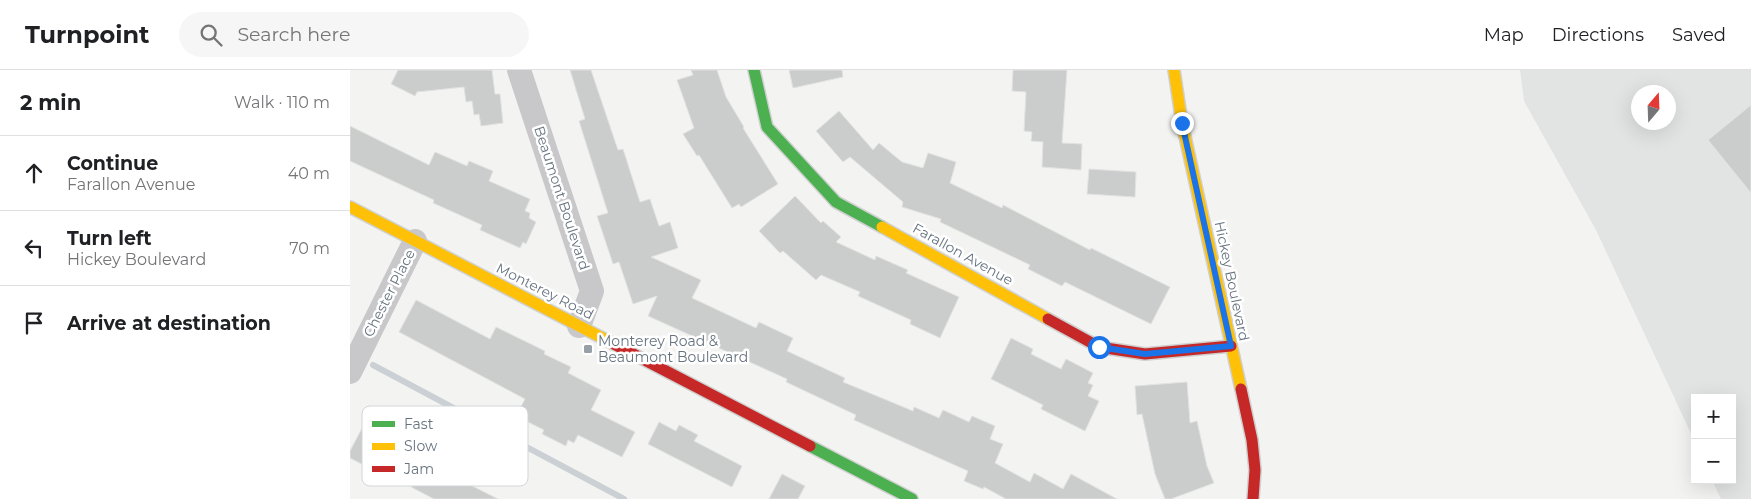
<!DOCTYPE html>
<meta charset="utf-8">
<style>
body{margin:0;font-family:Montserrat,sans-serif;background:#f6f6f6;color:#202124}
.controls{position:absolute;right:15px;bottom:15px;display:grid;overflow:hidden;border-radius:0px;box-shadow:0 5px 20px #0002}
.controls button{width:45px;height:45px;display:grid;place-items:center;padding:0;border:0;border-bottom:1px solid #e0e0e0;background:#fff;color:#202124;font:25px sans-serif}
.compass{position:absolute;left:1281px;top:15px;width:45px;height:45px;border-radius:50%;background:#fff;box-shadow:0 5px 20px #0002;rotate:19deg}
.stop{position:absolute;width:15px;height:15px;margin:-11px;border:4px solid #1a73e8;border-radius:50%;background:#fff}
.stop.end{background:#1a73e8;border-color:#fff;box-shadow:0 1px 5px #0008}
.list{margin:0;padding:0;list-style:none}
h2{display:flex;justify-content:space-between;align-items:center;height:65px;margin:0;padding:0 20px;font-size:21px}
h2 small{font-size:16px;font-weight:400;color:#757577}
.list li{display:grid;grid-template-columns:32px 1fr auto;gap:15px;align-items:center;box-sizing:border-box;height:75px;padding:0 20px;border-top:1px solid #e0e0e0}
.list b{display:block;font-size:19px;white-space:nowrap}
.list p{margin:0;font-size:16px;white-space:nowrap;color:#757577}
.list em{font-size:16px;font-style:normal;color:#757577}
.icon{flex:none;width:28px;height:28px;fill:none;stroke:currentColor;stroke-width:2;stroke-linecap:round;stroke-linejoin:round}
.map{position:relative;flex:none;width:1401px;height:429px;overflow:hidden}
header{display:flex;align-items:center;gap:30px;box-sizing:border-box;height:70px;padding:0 25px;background:#fff;border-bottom:1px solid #e0e0e0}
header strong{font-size:24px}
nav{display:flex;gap:28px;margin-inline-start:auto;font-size:18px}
.search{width:350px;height:45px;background:#f6f6f6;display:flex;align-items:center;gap:12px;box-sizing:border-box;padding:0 18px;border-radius:28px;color:#757577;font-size:19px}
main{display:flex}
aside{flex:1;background:#fff}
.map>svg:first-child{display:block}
.built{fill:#e2e3e3;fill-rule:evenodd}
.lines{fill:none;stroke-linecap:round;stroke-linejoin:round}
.stream{stroke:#cad0d3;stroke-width:6}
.building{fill:#cbcccc;stroke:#e2e2e2}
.fast-casing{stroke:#cfd0d0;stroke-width:14}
.slow-casing{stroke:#cfd0d0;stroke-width:14}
.jam-casing{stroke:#cfd0d0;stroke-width:14}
.street{stroke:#c8c8ca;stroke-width:24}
.fast{stroke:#4caf50;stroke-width:11}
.slow{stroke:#ffc107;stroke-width:11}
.jam{stroke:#c62828;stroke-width:11}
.route{stroke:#1a73e8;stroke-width:6}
.poi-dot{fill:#97a0a7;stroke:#fff;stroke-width:2}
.labels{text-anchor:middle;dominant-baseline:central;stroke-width:5;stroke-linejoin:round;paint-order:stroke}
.street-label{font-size:14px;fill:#66737f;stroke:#fff}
.poi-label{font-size:14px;fill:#66737f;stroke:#fff;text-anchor:start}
.key{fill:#fff;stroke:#d1d5d9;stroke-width:1}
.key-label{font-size:14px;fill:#66737f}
</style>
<header>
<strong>Turnpoint</strong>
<div class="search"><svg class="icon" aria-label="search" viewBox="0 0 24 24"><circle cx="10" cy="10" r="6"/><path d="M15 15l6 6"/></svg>Search here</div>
<nav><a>Map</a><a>Directions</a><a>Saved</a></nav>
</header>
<main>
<aside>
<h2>2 min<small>Walk · 110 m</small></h2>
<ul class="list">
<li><svg class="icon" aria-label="ahead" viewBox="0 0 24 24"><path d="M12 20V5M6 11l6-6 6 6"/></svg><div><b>Continue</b><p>Farallon Avenue</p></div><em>40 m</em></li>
<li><svg class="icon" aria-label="left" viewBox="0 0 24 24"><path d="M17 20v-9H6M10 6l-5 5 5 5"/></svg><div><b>Turn left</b><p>Hickey Boulevard</p></div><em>70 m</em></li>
<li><svg class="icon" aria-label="arrive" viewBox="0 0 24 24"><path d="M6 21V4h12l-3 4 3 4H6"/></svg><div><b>Arrive at destination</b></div></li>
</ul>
</aside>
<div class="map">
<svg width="1401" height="429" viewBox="0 0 1401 429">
<rect width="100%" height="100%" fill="#f3f3f2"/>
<path class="built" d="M1170 0H1401V429H1371L1362 410H1382V328H1345V372L1246 160 1174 31ZM1288 22H1318V52H1288Z"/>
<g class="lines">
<path class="stream" d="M23 295 274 429"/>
</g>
<g class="building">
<path d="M48 0H142L145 24H150L153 53 131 56 129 44 124 45 122 31 116 32 114 17 67 22 65 26 41 14Z"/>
<path d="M220 0H241L268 80 273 79 290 132 300 129 309 156 320 152 328 178 301 187 351 210 342 228 406 258 409 252 443 268 437 281 495 308 493 312 563 341 564 337 589 348 593 340 619 352 622 346 645 356 640 369 653 374 645 393 680 412 684 403 713 419 721 404 767 429H656L634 417 633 419 614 411 618 401 504 350 506 345 436 312 437 309 298 246 307 226 283 234 269 192 263 194 247 146 258 143 229 51 235 49Z"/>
<path d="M341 0H367L376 27 394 57 393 58 428 114 391 137 389 134 382 138 349 85 347 86 333 64 344 58 327 10 343 5Z"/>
<path d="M439 0H492L493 7 443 18Z"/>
<path d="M663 0H717L712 73 732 74 731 100 692 97 693 72 681 71 682 62 674 61 676 22 662 21Z"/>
<path d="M1401 35V123L1358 70Z"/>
<path d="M489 41 523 80 529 73 552 92 573 98 578 83 606 92 600 113 652 138 653 135 740 180 741 178 820 217 801 254 715 212 712 216 678 199 680 195 590 152 591 149 552 137 553 132 500 87 493 92 466 61Z"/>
<path d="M0 56 79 95 85 82 117 96 119 91 143 101 139 111 180 129 175 141 180 143 179 148 186 152 176 174 173 172 170 178 130 160 132 155 83 133 84 130 0 91Z"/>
<path d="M739 99 786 102 785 127 737 124Z"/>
<path d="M445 126 471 153 473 151 491 167 486 172 525 190 526 186 558 200 556 203 609 227 590 268 560 254 561 250 508 226 510 222 471 205 466 210 433 181 430 183 409 161Z"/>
<path d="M66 230 140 269 146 257 195 281 194 284 221 297 218 303 251 320 241 340 285 362 272 387 228 365 224 373 218 370 216 376 192 364 194 360 166 346 175 329 49 262Z"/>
<path d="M661 268 683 279 681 284 711 299 716 289 743 303 738 313 743 315 738 326 749 331 735 361 691 339 693 335 641 309Z"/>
<path d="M837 312 840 353 847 351 857 396 864 413 821 429H815L805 404 792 344 787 345 785 316Z"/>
<path d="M22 339 45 351 36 367 89 394 87 398 148 429H84L61 417 62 415 27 397 25 401 0 388V381Z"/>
<path d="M309 352 326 361 329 355 348 365 344 371 392 396 382 417 298 374Z"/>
<path d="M432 404 455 416 448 429H419Z"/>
</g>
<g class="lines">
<g class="fast-casing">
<g id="fast">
<path d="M404 0 417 57 486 132 532 157"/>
<path d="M460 376 562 429"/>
</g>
</g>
<g class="slow-casing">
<g id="slow">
<path d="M824 0 832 53 891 319"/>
<path d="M0 137 262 273"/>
<path d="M532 157 698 249"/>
</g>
</g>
<g class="jam-casing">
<g id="jam">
<path d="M698 249 749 277 795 284 881 276"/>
<path d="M262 273 460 376"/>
<path d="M891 319 902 370 905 400 903 429"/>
</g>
</g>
<g class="street">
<path d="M169 0 242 221 229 256"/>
<path d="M0 302 65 171"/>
</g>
<use href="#fast" class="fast"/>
<use href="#slow" class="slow"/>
<use href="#jam" class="jam"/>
</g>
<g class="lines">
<path class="route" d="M749 277 795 284 881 276 832 53"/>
</g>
<rect class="poi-dot" x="233" y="274" width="10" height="10" rx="2.5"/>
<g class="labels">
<g class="street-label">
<text transform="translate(212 128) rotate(72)">Beaumont Boulevard</text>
<text transform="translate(613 184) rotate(29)">Farallon Avenue</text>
<text transform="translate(882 211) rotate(78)">Hickey Boulevard</text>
<text transform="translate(195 221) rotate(27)">Monterey Road</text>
<text transform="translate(39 223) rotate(-63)">Chester Place</text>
</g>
<g class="poi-label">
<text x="248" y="271">Monterey Road &amp;<tspan x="248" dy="16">Beaumont Boulevard</tspan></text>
</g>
</g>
<rect x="12" y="336" width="166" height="80" rx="8" class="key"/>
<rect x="22" y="351" width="23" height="6" fill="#4caf50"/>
<rect x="22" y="373" width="23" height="7" fill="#ffc107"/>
<rect x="22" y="396" width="23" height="6" fill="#c62828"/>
<g class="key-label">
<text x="54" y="359">Fast</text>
<text x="54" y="381">Slow</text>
<text x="54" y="404">Jam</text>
</g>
</svg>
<div class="controls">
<button>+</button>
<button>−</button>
</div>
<svg class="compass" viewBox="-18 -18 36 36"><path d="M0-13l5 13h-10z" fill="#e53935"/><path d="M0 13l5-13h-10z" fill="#757577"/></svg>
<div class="stop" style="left:749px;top:277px"></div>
<div class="stop end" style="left:832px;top:53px"></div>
</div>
</main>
